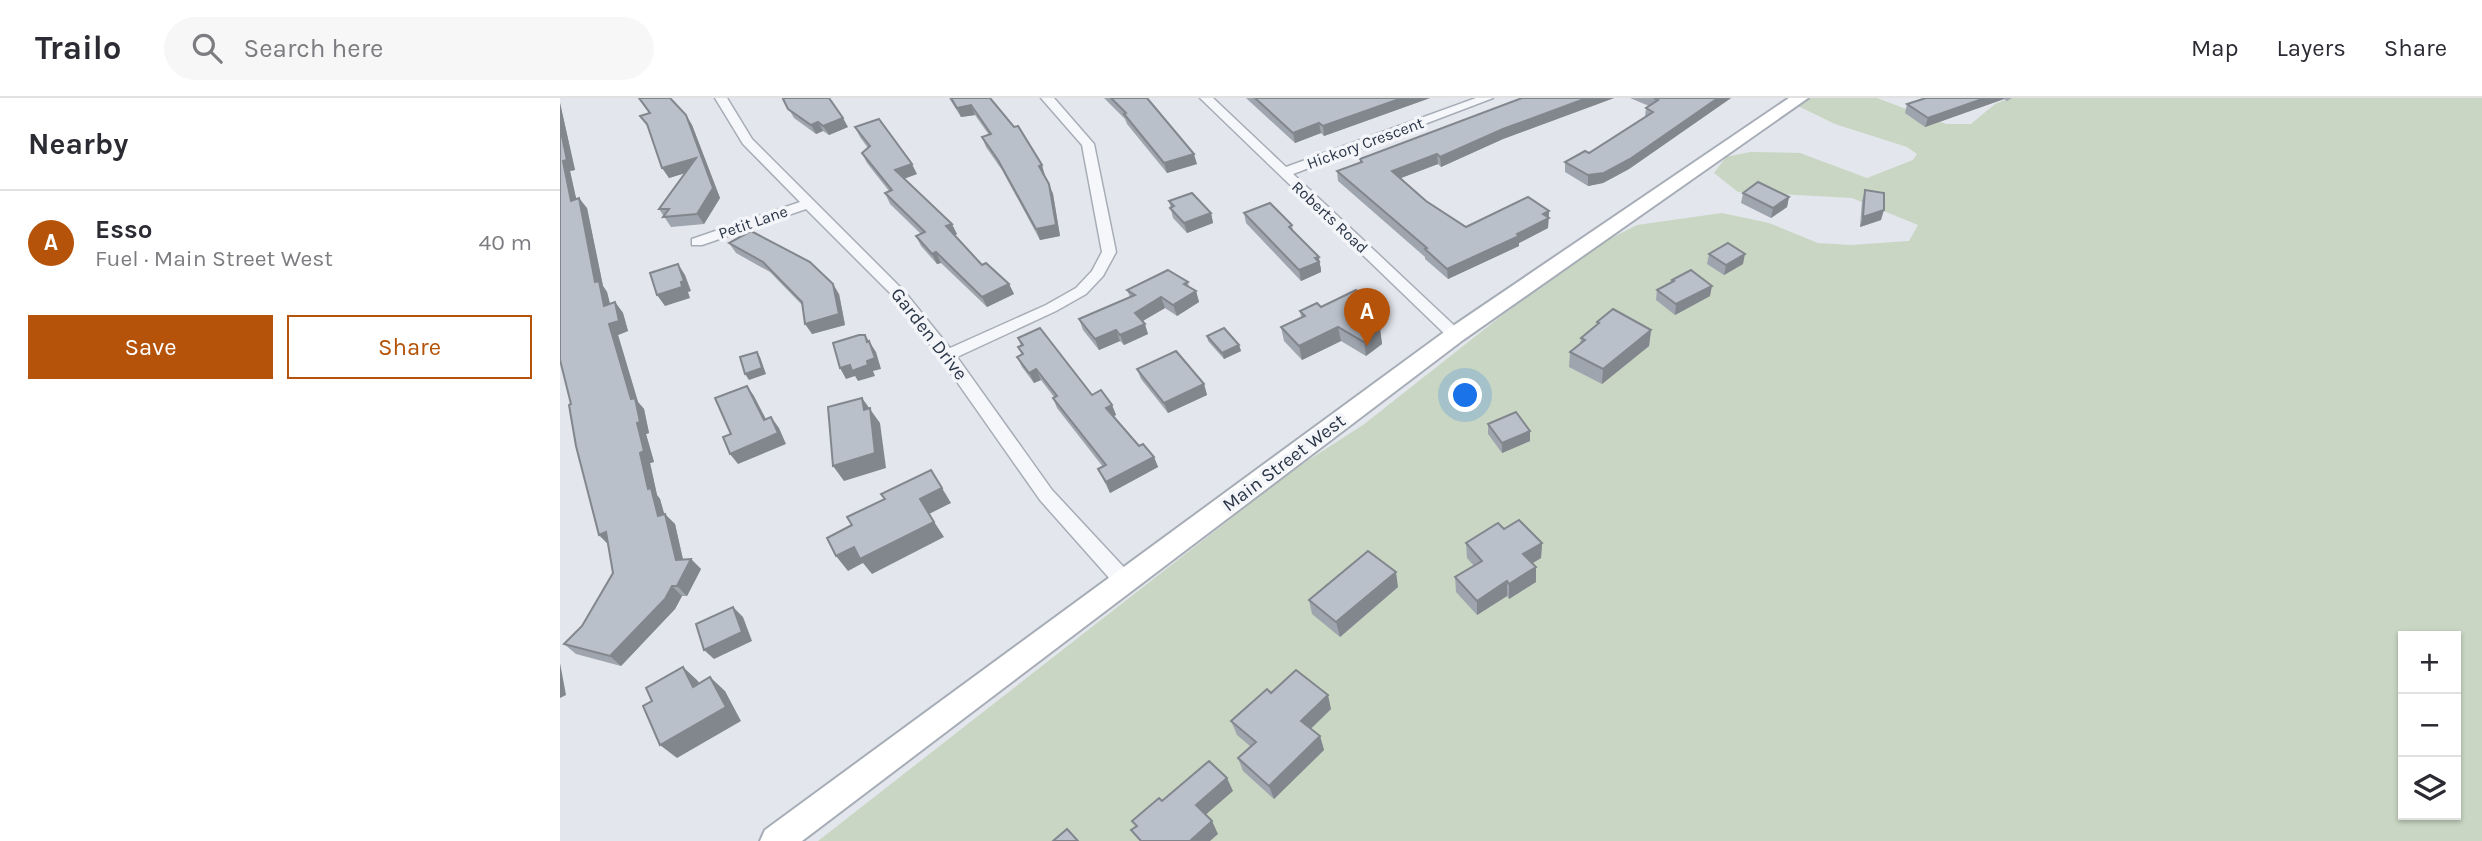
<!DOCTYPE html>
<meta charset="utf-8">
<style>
body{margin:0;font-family:Karla,sans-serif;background:#f7f7f7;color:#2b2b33}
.controls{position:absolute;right:21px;bottom:21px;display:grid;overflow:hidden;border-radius:0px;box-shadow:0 2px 5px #0004}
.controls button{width:63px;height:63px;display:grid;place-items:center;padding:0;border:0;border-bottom:2px solid #e1e1e2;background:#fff;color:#2b2b33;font:35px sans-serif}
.you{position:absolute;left:906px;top:298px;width:24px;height:24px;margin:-18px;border:5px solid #fff;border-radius:50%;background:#1a73e8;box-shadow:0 0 0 10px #1a73e833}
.badge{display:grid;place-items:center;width:46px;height:46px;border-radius:50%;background:#b45309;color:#fff;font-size:23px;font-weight:700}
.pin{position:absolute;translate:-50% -58px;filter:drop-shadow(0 2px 4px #0008)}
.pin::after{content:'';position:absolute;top:37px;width:24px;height:21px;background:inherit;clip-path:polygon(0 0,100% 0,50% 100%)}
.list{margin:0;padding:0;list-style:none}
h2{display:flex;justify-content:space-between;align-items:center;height:91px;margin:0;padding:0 28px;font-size:30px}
h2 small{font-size:23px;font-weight:400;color:#7c7c81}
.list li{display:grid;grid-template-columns:46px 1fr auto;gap:21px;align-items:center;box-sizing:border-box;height:105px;padding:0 28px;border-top:2px solid #e1e1e2}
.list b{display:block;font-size:26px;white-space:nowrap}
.list p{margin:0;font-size:23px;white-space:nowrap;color:#7c7c81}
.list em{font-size:23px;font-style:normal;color:#7c7c81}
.actions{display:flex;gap:14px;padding:21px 28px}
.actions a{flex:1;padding:16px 0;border:2px solid #b45309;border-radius:0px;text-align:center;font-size:24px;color:#b45309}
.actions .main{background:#b45309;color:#fff}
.icon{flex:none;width:38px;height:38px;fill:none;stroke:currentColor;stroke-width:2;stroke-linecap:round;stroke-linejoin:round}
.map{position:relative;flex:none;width:1922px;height:743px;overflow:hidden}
header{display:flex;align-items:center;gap:42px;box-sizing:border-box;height:98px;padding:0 35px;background:#fff;border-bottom:2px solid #e1e1e2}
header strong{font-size:33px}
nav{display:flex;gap:38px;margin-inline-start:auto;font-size:24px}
.search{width:490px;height:63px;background:#f7f7f7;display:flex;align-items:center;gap:18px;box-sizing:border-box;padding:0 24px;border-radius:38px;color:#7c7c81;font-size:26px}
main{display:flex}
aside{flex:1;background:#fff}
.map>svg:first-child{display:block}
.green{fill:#c8d6c3;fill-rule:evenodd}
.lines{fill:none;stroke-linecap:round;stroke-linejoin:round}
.minor-casing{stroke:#a7adb7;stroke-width:3}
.secondary-casing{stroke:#a7adb7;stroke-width:4}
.minor{fill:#f6f7fa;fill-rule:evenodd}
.secondary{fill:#fff;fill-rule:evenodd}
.wall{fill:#9fa5ae}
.shaded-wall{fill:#82868d}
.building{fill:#b9c0ca;stroke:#82868d;stroke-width:2}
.labels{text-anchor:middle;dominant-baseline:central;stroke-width:7;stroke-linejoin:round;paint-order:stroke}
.far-street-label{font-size:16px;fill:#293446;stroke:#f3f5f9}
.street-label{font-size:19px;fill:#293446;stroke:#f3f5f9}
</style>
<header>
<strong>Trailo</strong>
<div class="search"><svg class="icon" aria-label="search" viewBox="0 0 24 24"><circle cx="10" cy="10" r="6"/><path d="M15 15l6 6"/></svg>Search here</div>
<nav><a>Map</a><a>Layers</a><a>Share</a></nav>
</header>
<main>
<aside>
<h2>Nearby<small></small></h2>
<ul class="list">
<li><span class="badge">A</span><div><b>Esso</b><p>Fuel · Main Street West</p></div><em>40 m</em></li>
</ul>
<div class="actions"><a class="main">Save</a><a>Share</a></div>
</aside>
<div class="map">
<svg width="1922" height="743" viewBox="0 0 1922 743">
<rect width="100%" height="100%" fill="#e3e6ec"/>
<path class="green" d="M1247 0H1317L1386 26H1411L1435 6 1450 0H1922V743H258L733 372 803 327 1020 156 1077 127 1162 115 1209 125 1258 145 1291 147 1349 143 1358 127 1292 100 1178 94 1154 75 1166 59 1190 54 1240 55 1307 80 1353 62 1357 56 1347 49 1275 26 1238 8ZM1843 538H1896V717H1843Z"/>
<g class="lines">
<g class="minor-casing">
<g id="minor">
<path d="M155 0H167L192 41 344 193 390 250 486 207 516 190 532 173 542 154 522 47 481 0H494L534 46 556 154 543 178 526 196 496 213 397 259 492 392 572 478 575 484 572 490 565 492 558 490 480 402 381 261 334 199 246 111 142 147H132V141L240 104 183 46Z"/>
<path d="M640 0H653L726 69 916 0H933L733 76 900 233 903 237 900 241H890Z"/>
</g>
</g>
<g class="secondary-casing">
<path id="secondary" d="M1229 0H1248L903 242 242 743H200L205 732 887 232Z"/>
</g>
<use href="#minor" class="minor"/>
<use href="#secondary" class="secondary"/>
</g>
<g class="wall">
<path d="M389 0H430L485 78H484L493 96 500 138 480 142 442 72 426 49 422 39 429 37 415 17 401 19Z"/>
<path d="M544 0H587L637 66 607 75 567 26 565 21Z"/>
<path d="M686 0H870L764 38 761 35 735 45Z"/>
<path d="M962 0H1054L943 41 881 69 878 66 841 80 866 103 906 129 989 113 988 130 959 145V148L888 181 865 161V159L778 83 777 73 800 65V61Z"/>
<path d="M1070 0H1171L1069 71 1043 85 1028 88 1005 74V64L1029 55 1085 19 1086 10 1089 8Z"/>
<path d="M1366 0H1452L1447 3 1444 1 1365 29 1345 15 1347 6Z"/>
<path d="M223 1 288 29 269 37 263 33 256 36 234 20Z"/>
<path d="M80 2 114 4 126 17 132 27 160 100 144 126 111 129 99 111 125 75 109 80 88 29 80 18 89 15Z"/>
<path d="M0 5 15 72 10 73 16 101 27 110 43 188 47 194 50 206 55 204 63 215 68 233 58 237 78 304 84 311 89 335 86 336 94 364 90 365 97 397 100 401 104 416 115 426 123 461H131L141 471 127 498H122L115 511 61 568 16 556 4 546 22 528 53 475 48 446 39 437 11 306 0 262Z"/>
<path d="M295 29 357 76 344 81 397 136 395 137 422 167 449 186 454 196 427 209 381 165 377 166 361 148 356 138 361 136 330 106 325 95 329 93 307 65 302 55 308 50 300 39Z"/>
<path d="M1305 92 1321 122 1300 129 1302 103Z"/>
<path d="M1183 95 1229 99 1227 109 1211 120 1181 105Z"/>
<path d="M609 103 651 115 653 125 627 135 613 120Z"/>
<path d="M684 115 732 127 733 133 761 169V174L741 183 686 125Z"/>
<path d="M169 145 279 196 285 227 252 236 243 208 210 174 176 155Z"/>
<path d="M1149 156 1183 166 1164 177 1147 166Z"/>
<path d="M1112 182 1150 198 1115 217 1096 202 1097 192 1112 184Z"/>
<path d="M628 184 629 189 636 193 639 204 617 218 605 210 583 223 588 236 564 247 560 243 539 252 523 232 519 221 570 199 567 192Z"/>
<path d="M761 209 816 211 818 225 813 228 820 231 822 246 806 258 781 243 742 262 724 243 721 229 741 219 740 213Z"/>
<path d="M1037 224 1091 232 1089 248 1042 286 1009 269 1010 254 1020 246 1021 240 1037 227Z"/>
<path d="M647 238 679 247 681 253 664 261 648 243Z"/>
<path d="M458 240 532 297 552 307 556 317 553 318 579 348 594 359 598 369 550 395 538 371 543 369 497 310 493 300 494 299 481 282 474 285 462 269 457 259 462 257 458 249 461 248Z"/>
<path d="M577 271 644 286 647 297 608 315 581 281Z"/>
<path d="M928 326 970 333V343L942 355 928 336Z"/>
<path d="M944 431 982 445 981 460 972 465 976 484 949 501 947 498 917 517 896 494 895 479 914 468 907 460 906 445Z"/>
<path d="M838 489 780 539 752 516 749 502Z"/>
<path d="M711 595 771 611 751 631 760 638 764 652 714 701 683 673 678 660 690 648 677 637 671 623Z"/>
</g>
<g class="shaded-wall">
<path d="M842 0H870L764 38 763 28Z"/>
<path d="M1027 0H1054L943 41 881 69 880 59 943 31Z"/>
<path d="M1158 0H1171L1069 71 1043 85 1028 88V77Z"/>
<path d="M1425 0H1444V1L1365 29 1368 20Z"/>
<path d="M0 5 15 72 10 73 19 113 11 103 3 63 0 29Z"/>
<path d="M411 7 415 17 401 19 397 10Z"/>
<path d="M126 17 132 27 160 100 144 126 137 116 153 90Z"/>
<path d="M283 20 288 29 269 37 263 28Z"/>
<path d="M258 24 263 33 256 36 251 27Z"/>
<path d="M759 25 761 35 735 45 733 35Z"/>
<path d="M634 56 637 66 607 75 604 65Z"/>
<path d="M877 56 878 66 833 83 832 73Z"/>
<path d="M136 60 142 70 109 80 102 70Z"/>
<path d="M352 66 357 76 340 82 335 72Z"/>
<path d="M482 67 485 78 482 79 479 68Z"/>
<path d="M489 86 493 96 500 138 480 142 476 131Z"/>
<path d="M1229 99 1227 109 1211 120 1213 110Z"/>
<path d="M19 100 27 110 43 188 47 194 53 218 44 208 35 184Z"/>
<path d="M1324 112 1321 122 1300 129 1303 119Z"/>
<path d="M989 113 988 130 959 145V148L888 181 887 171Z"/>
<path d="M651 115 653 125 627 135 624 125Z"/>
<path d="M392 126 397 136 391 139 386 128Z"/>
<path d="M376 154 381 165 377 166 372 156Z"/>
<path d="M1185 156 1183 166 1164 177 1166 167Z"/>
<path d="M759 159 761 174 741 183 739 172Z"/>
<path d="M118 166 125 177 131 193 128 194 130 200 105 208 97 197Z"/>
<path d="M273 186 279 196 285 227 252 236 245 226Z"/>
<path d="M449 186 454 196 427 209 422 199Z"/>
<path d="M1152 188 1150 198 1115 217 1116 206Z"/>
<path d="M636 193 639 204 617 218 613 207Z"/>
<path d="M601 199 605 210 579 225 575 215Z"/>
<path d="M55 204 63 215 68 233 58 237 78 304 84 311 89 335 86 336 94 364 90 365 97 397 100 401 108 429 98 418 88 391 80 355 77 325 49 226Z"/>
<path d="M816 211 818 225 801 233 798 219Z"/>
<path d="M585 226 588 236 564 247 560 237Z"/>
<path d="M778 229 781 243 742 262 739 248Z"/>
<path d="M820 231 822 246 806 258 804 244Z"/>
<path d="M556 232 560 243 539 252 535 241Z"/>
<path d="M1091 232 1089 248 1042 286 1043 271Z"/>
<path d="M305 237 316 254 321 271 313 273 315 278 298 283 295 278 286 281 280 270 307 263V244Z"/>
<path d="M679 247 681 253 664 261 662 255Z"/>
<path d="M197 254 200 259 206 276 189 282 185 276Z"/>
<path d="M476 271 481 282 474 285 469 275Z"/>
<path d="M644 286 647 297 608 315 604 305Z"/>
<path d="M187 288 194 298 212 333 204 322Z"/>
<path d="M302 300 320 325 326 370 284 383 273 368 304 312Z"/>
<path d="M552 307 556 317 550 320 546 310Z"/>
<path d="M211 319 219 330 226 346 178 366 170 356Z"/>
<path d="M970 333V343L942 355V345Z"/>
<path d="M594 359 598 369 550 395 546 384Z"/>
<path d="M382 390 391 405 369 416 384 439 312 476 303 465 288 473 276 458 360 401Z"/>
<path d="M105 416 115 426 125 471 131 461 141 471 127 498 117 488 116 462Z"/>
<path d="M46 434 49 447 39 437Z"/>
<path d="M982 445 981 460 963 471V456Z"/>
<path d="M976 469V484L949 501V486Z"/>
<path d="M836 474 838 489 780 539 776 524Z"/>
<path d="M947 483V498L917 517V503Z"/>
<path d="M112 488 122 498 115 511 61 568 50 558Z"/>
<path d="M173 509 183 519 192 543 154 561 144 552Z"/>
<path d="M0 565 6 597 0 600Z"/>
<path d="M123 569 138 583 148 602 133 589Z"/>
<path d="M150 579 165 593 181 623 117 660 100 647Z"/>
<path d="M768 597 771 611 745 636 741 623Z"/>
<path d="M760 638 764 652 714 701 709 688Z"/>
<path d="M667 680 673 693 643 719 636 707Z"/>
<path d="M652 723 658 736 650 743H630Z"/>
</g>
<g class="building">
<path d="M79 0H110L126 17 153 90 137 116 103 119 109 111H99L136 60 102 70 87 26 80 18 90 15Z"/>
<path d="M225 0H269L283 20 263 28 258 24 251 27 228 11 223 1Z"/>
<path d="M391 0H430L454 29 458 28 482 67 479 68 489 86 496 127 476 131 438 62 422 39 431 36 411 7 397 10Z"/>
<path d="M551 0H587L634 56 604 65 564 16 566 15Z"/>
<path d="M695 0H842L763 28 759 25 733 35Z"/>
<path d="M962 0H1027L943 31 880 59 877 56 832 73 866 103 906 129 968 99 989 113 983 116 989 120 957 136 959 138 887 171 865 151 867 150 777 73 802 64 800 61Z"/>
<path d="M1094 0H1158L1070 61 1044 75 1028 77 1005 64 1025 53 1029 55 1093 14 1086 10 1098 2Z"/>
<path d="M1366 0H1425L1368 20 1347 6Z"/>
<path d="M319 21 352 66 335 72 392 126 386 128 422 167 426 165 449 186 422 199 376 154 372 156 356 138 365 134 325 95 332 92 302 55 310 48 295 29Z"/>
<path d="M0 29 7 62 3 63 11 103 19 100 35 184 39 183 44 208 55 204 59 223 49 226 71 301 75 300 80 324 77 325 84 353 80 355 88 391 91 390 98 418 105 416 116 462 131 461 117 488H112L105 501 50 558 4 546 22 528 53 475 46 434 39 437 16 348 9 307 11 306 0 262Z"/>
<path d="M1198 84 1229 99 1213 110 1183 95Z"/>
<path d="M1305 92 1324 95V112L1303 119Z"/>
<path d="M632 95 651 115 624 125 610 110 614 108 609 103Z"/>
<path d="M710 105 732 127 729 129 759 159 755 160 759 164 739 172 684 115Z"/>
<path d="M191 133 250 164 273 186 279 216 245 226 242 204 203 164 169 145Z"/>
<path d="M1168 145 1185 156 1166 167 1149 156Z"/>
<path d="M118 166 124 183 121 184 122 189 97 197 90 175Z"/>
<path d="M608 172 628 184 624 186 636 193 613 207 601 199 575 215 585 226 560 237 556 232 535 241 519 221 575 197 567 192Z"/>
<path d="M1131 172 1152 188 1116 206 1097 192 1114 183 1112 182Z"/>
<path d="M796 192 816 211 798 219 820 231 804 244 778 229 739 248 721 229 745 218 740 213 757 205 761 209Z"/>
<path d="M1053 211 1091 232 1043 271 1010 254 1025 242 1021 240 1039 225 1037 224Z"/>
<path d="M480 230 532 297 541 292 552 307 546 310 579 348 583 346 594 359 546 384 538 371 546 367 493 300 497 298 476 271 469 275 457 259 463 256 458 249 463 247 458 240Z"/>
<path d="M664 230 679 247 662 255 647 238Z"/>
<path d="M299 237H305L307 244 309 243 315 260 307 263 308 267 292 273 290 267 280 270 273 245Z"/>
<path d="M616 253 644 286 604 305 577 271Z"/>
<path d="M197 254 202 270 185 276 180 259Z"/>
<path d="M187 288 204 322 211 319 218 335 170 356 163 339 171 336 155 300Z"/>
<path d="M302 300 304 312 310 310 315 355 273 368 268 309Z"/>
<path d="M956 314 970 333 942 345 928 326Z"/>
<path d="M371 372 382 390 360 401 374 424 300 461 294 449 276 458 267 440 292 427 287 419 325 401 321 396Z"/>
<path d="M959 422 982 445 963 456 976 469 949 486 947 483 917 503 895 479 922 463 906 445 938 425 944 431Z"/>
<path d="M808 453 836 474 776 524 749 502Z"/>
<path d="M173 509 182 534 144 552 136 526Z"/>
<path d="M123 569 133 589 150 579 166 609 100 647 83 608 92 603 86 590Z"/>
<path d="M736 572 768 597 741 623 760 638 709 688 678 660 696 644 671 623 707 591 711 595Z"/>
<path d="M649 663 667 680 636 707 652 723 630 743H581L571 732 577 728 572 723 599 700 602 703Z"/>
<path d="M507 731 518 743H493Z"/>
</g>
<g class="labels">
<g class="far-street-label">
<text transform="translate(805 45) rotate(-20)">Hickory Crescent</text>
<text transform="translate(770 119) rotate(43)">Roberts Road</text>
<text transform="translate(193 124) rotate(-19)">Petit Lane</text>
</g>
<g class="street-label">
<text transform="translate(369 236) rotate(52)">Garden Drive</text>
<text transform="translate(724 365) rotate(-37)">Main Street West</text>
</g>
</g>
</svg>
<div class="controls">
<button>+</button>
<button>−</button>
<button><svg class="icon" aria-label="layers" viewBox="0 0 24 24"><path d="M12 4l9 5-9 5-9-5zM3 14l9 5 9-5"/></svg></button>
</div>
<div class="you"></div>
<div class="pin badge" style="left:807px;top:248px">A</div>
</div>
</main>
